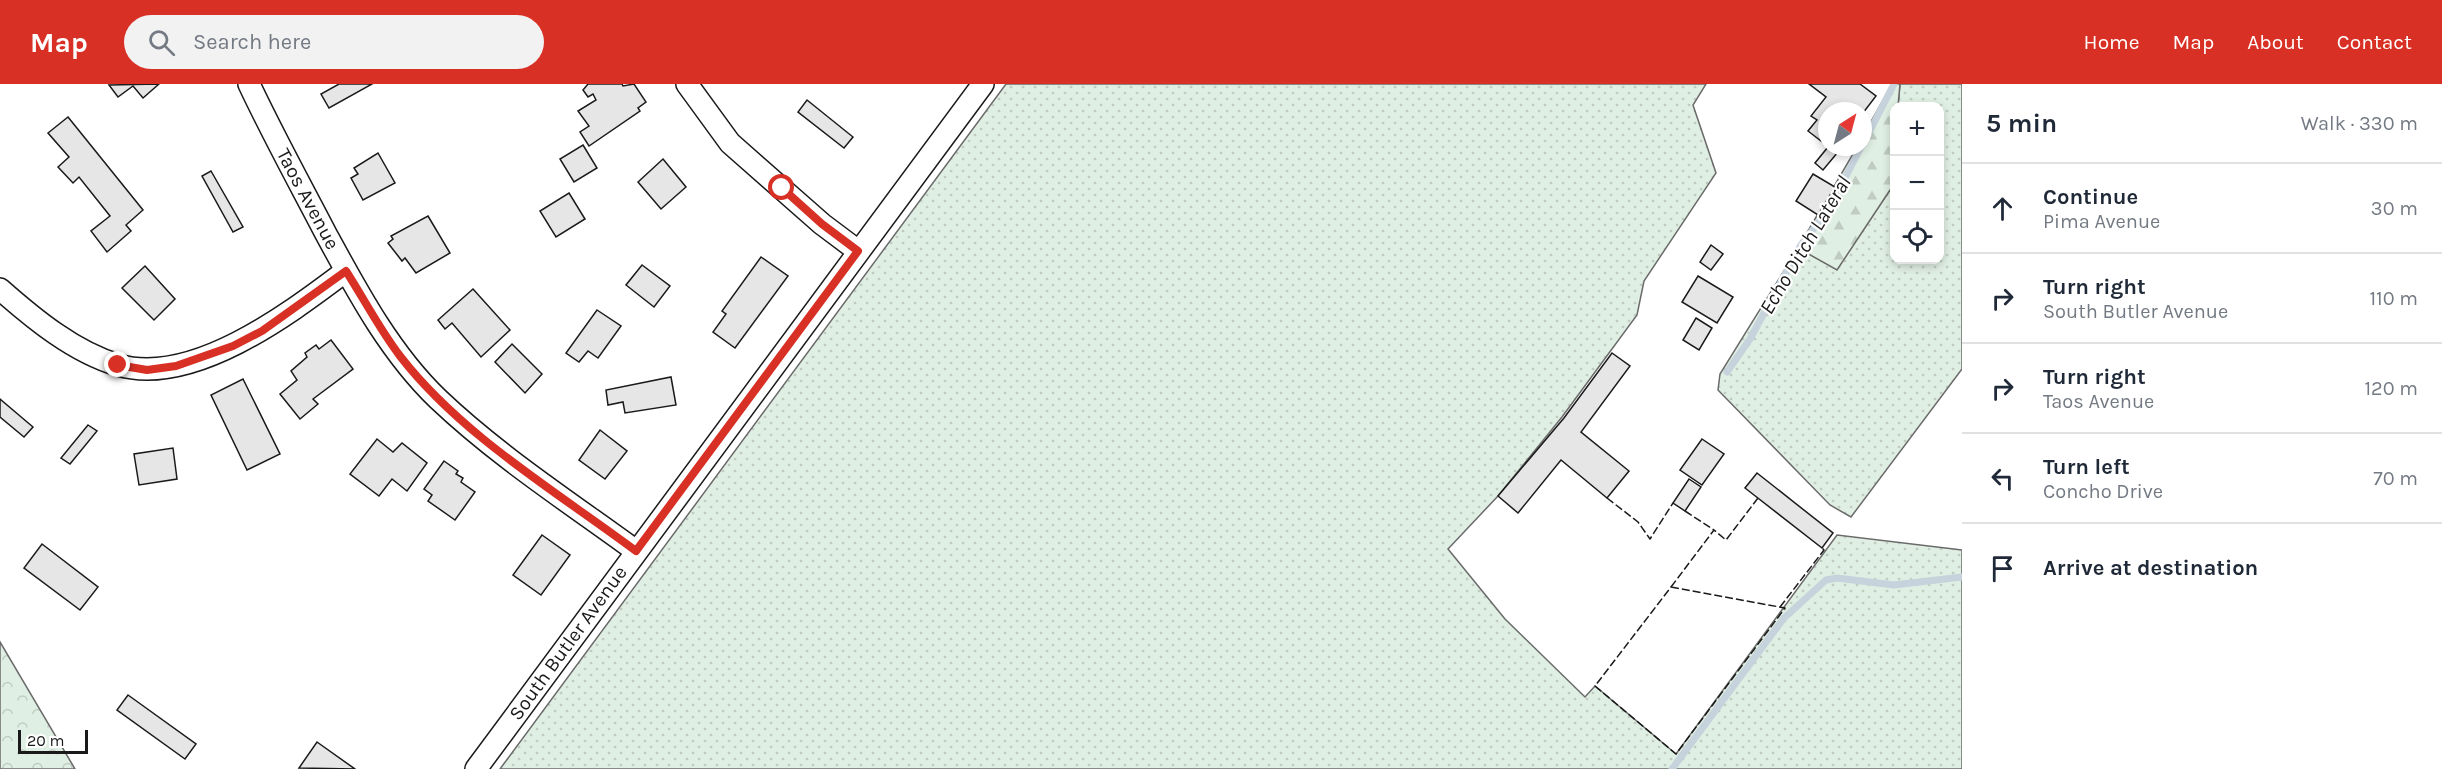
<!DOCTYPE html>
<meta charset="utf-8">
<style>
body{margin:0;font-family:Karla,sans-serif;background:#f2f2f3;color:#1f2937}
.controls{position:absolute;right:18px;top:18px;display:grid;overflow:hidden;border-radius:12px;box-shadow:0 3px 9px #0003}
.controls button{width:54px;height:54px;display:grid;place-items:center;padding:0;border:0;border-bottom:2px solid #e0e1e3;background:#fff;color:#1f2937;font:30px sans-serif}
.compass{position:absolute;left:1818px;top:18px;width:54px;height:54px;border-radius:50%;background:#fff;box-shadow:0 3px 9px #0003;rotate:36deg}
.scale{position:absolute;left:18px;bottom:15px;width:70px;box-sizing:border-box;padding-left:6px;border:3px solid #1a1a1a;border-top:0;font-size:16px;line-height:21px;white-space:nowrap;color:#1a1a1a;-webkit-text-stroke:4px #fff;paint-order:stroke}
.stop{position:absolute;width:18px;height:18px;margin:-14px;border:4px solid #d93025;border-radius:50%;background:#fff}
.stop.end{background:#d93025;border-color:#fff;box-shadow:0 2px 6px #0008}
.list{margin:0;padding:0;list-style:none}
h2{display:flex;justify-content:space-between;align-items:center;height:78px;margin:0;padding:0 24px;font-size:26px}
h2 small{font-size:20px;font-weight:400;color:#747a83}
.list li{display:grid;grid-template-columns:39px 1fr auto;gap:18px;align-items:center;box-sizing:border-box;height:90px;padding:0 24px;border-top:2px solid #e0e1e3}
.list b{display:block;font-size:22px;white-space:nowrap}
.list p{margin:0;font-size:20px;white-space:nowrap;color:#747a83}
.list em{font-size:20px;font-style:normal;color:#747a83}
.icon{flex:none;width:33px;height:33px;fill:none;stroke:currentColor;stroke-width:2;stroke-linecap:round;stroke-linejoin:round}
.map{position:relative;flex:none;width:1962px;height:685px;overflow:hidden}
header{display:flex;align-items:center;gap:36px;box-sizing:border-box;height:84px;padding:0 30px;background:#d93025;color:#fff}
header strong{font-size:28px}
nav{display:flex;gap:33px;margin-inline-start:auto;font-size:21px}
.search{width:420px;height:54px;background:#f2f2f3;display:flex;align-items:center;gap:15px;box-sizing:border-box;padding:0 21px;border-radius:33px;color:#747a83;font-size:22px}
main{display:flex}
aside{flex:1;background:#fff}
.map>svg:first-child{display:block}
.grass{fill:url(#grass-dots);stroke:#6a6a6a;stroke-width:1.5}
.forest{fill:url(#forest-firs);stroke:#6a6a6a;stroke-width:1.5}
.park{fill:url(#park-crowns);stroke:#6a6a6a;stroke-width:1.5}
.lines{fill:none;stroke-linecap:round;stroke-linejoin:round}
.stream{stroke:#c6d2dc;stroke-width:7}
.building{fill:#e6e6e6;stroke:#1a1a1a;stroke-width:1.5}
.minor-casing{stroke:#1a1a1a;stroke-width:24}
.minor{stroke:#fff;stroke-width:21}
.fence{stroke:#1a1a1a;stroke-width:1.5;stroke-dasharray:8 3;stroke-linecap:butt}
.route{stroke:#d93025;stroke-width:8}
.labels{text-anchor:middle;dominant-baseline:central;stroke-width:4.5;stroke-linejoin:round;paint-order:stroke}
.street-label{font-size:20px;fill:#1a1a1a;stroke:#fff}
.water-label{font-size:21px;font-style:italic;fill:#1a1a1a;stroke:#fff}
</style>
<header>
<strong>Map</strong>
<div class="search"><svg class="icon" aria-label="search" viewBox="0 0 24 24"><circle cx="10" cy="10" r="6"/><path d="M15 15l6 6"/></svg>Search here</div>
<nav><a>Home</a><a>Map</a><a>About</a><a>Contact</a></nav>
</header>
<main>
<div class="map">
<svg width="1962" height="685" viewBox="0 0 1962 685">
<defs>
<pattern id="grass-dots" width="8" height="8" patternUnits="userSpaceOnUse" patternTransform="scale(1.5)"><rect width="8" height="8" fill="#e0efe3"/><path d="M2 2h.1M6 6h.1" fill="none" stroke="#c0ccc2" stroke-width="1.8" stroke-linecap="round"/></pattern>
<pattern id="forest-firs" width="22" height="20" patternUnits="userSpaceOnUse" patternTransform="scale(1.5)"><rect width="22" height="20" fill="#e0efe3"/><path d="M5 1l3.5 6h-7zM16 11l3.5 6h-7z" fill="#c0ccc2"/></pattern>
<pattern id="park-crowns" width="20" height="18" patternUnits="userSpaceOnUse" patternTransform="scale(1.5)"><rect width="20" height="18" fill="#e0efe3"/><path d="M2 6a3 3 0 1 1 6 0M12 15a3 3 0 1 1 6 0" fill="none" stroke="#c0ccc2"/></pattern>
</defs>
<rect width="100%" height="100%" fill="#fff"/>
<g class="grass">
<path d="M1006 0H1706L1693 21 1716 89 1644 197 1637 231 1562 333 1498 412 1448 465 1505 535 1585 613 1595 602 1676 670 1837 451 1962 466V685H500Z"/>
<path d="M1900 0H1962V285L1851 433 1830 421 1718 306 1720 290 1798 164 1837 185 1894 100V85V176H1940V22H1898Z"/>
</g>
<path class="forest" d="M1892 0H1900L1898 22H1894V100L1837 186 1798 164 1857 63H1863V52Z"/>
<path class="park" d="M0 558 75 685H0Z"/>
<g class="lines">
<g class="stream">
<path d="M1863 60 1894 0"/>
<path d="M1727 288 1750 255 1801 161 1829 125 1861 63"/>
<path d="M1672 685 1784 534 1826 496 1837 494 1894 501 1962 493"/>
</g>
</g>
<g class="building">
<path d="M159 0 143 14 133 2 118 13 109 1Z"/>
<path d="M339 0H372L329 24 321 10Z"/>
<path d="M622 0 623 2 634 0 646 18 638 24 640 27 589 62 580 48 589 42 578 27 596 16 593 10 588 13 583 6 588 0Z"/>
<path d="M1809 0H1860L1876 12 1863 29 1827 27 1825 60 1808 47 1817 36 1811 32 1826 13Z"/>
<path d="M807 16 853 53 844 64 798 28Z"/>
<path d="M68 33 143 126 126 141 131 147 107 168 91 147 110 132 79 93 73 99 58 83 69 73 48 49Z"/>
<path d="M583 61 597 84 574 98 560 75Z"/>
<path d="M1828 63 1838 68 1823 86 1815 79Z"/>
<path d="M378 69 395 99 363 116 351 94 358 90 354 84Z"/>
<path d="M663 75 686 103 661 125 638 98Z"/>
<path d="M211 87 243 143 233 148 202 92Z"/>
<path d="M1813 90 1835 103 1818 131 1796 117Z"/>
<path d="M569 109 585 135 556 153 540 127Z"/>
<path d="M428 132 450 169 416 189 405 174 402 177 388 159 393 155 391 152Z"/>
<path d="M1711 161 1723 170 1711 186 1700 178Z"/>
<path d="M761 173 788 192 735 264 713 248 726 230 722 227Z"/>
<path d="M642 181 670 202 654 223 626 201Z"/>
<path d="M145 182 175 215 154 236 122 204Z"/>
<path d="M1698 192 1733 213 1717 239 1682 218Z"/>
<path d="M473 205 510 246 481 273 452 239 445 245 438 236Z"/>
<path d="M597 226 621 242 598 274 588 267 579 278 566 269Z"/>
<path d="M1696 234 1712 244 1699 266 1683 256Z"/>
<path d="M331 256 353 285 313 315 318 320 300 335 280 310 297 296 291 287 307 273 305 269 316 261 319 265Z"/>
<path d="M512 260 542 290 525 309 495 278Z"/>
<path d="M1612 269 1630 282 1581 348 1629 387 1607 414 1561 376 1518 429 1498 412 1564 334Z"/>
<path d="M671 293 676 321 625 329 623 318 608 321 606 306Z"/>
<path d="M243 295 280 370 247 386 211 311Z"/>
<path d="M0 315 33 343 24 353 0 333Z"/>
<path d="M88 341 97 347 70 380 61 374Z"/>
<path d="M600 346 627 367 605 395 579 376Z"/>
<path d="M377 355 393 368 402 359 427 379 407 407 392 395 379 412 350 390Z"/>
<path d="M1702 355 1724 370 1702 401 1680 386Z"/>
<path d="M173 364 177 395 139 401 134 370Z"/>
<path d="M444 377 458 387 456 390 463 394 461 398 475 408 455 436 428 417 432 411 424 405Z"/>
<path d="M1757 389 1833 449 1822 464 1745 404Z"/>
<path d="M1689 395 1701 403 1685 427 1673 419Z"/>
<path d="M542 451 570 471 541 511 513 491Z"/>
<path d="M42 460 98 503 80 526 24 484Z"/>
<path d="M128 611 196 660 185 675 117 626Z"/>
<path d="M317 658 355 685 299 684Z"/>
</g>
<g class="lines">
<g class="minor-casing">
<g id="minor">
<path d="M249 0C273 51 300 100 326 150 357 207 390 269 438 315 498 372 569 418 636 467"/>
<path d="M687 0 730 59 822 140 858 167"/>
<path d="M0 205C34 235 74 268 118 281 193 303 290 229 346 187"/>
<path d="M476 685 983 0"/>
</g>
</g>
<use href="#minor" class="minor"/>
<g class="fence">
<path d="M1607 414 1638 438 1650 455 1673 419"/>
<path d="M1685 427 1714 446"/>
<path d="M1671 503 1785 524 1676 670 1595 602Z"/>
<path d="M1671 503 1714 446 1726 456 1758 414"/>
<path d="M1780 523 1824 466 1822 464"/>
</g>
</g>
<g class="lines">
<path class="route" d="M118 281 147 286 176 282 233 262 262 247 346 187C364 215 380 246 400 272 461 351 557 408 636 467L858 167 822 140 782 104"/>
</g>
<g class="labels">
<g class="street-label">
<text transform="translate(308 115) rotate(62)">Taos Avenue</text>
<text transform="translate(568 559) rotate(-54)">South Butler Avenue</text>
</g>
<g class="water-label">
<text transform="translate(1805 161) rotate(-59)">Echo Ditch Lateral</text>
</g>
</g>
</svg>
<div class="controls">
<button>+</button>
<button>−</button>
<button><svg class="icon" aria-label="locate" viewBox="0 0 24 24"><circle cx="12" cy="12" r="6"/><path d="M12 2v4M12 18v4M2 12h4M18 12h4"/></svg></button>
</div>
<svg class="compass" viewBox="-18 -18 36 36"><path d="M0-13l5 13h-10z" fill="#e53935"/><path d="M0 13l5-13h-10z" fill="#747a83"/></svg>
<div class="scale">20 m</div>
<div class="stop" style="left:782px;top:104px"></div>
<div class="stop end" style="left:118px;top:281px"></div>
</div>
<aside>
<h2>5 min<small>Walk · 330 m</small></h2>
<ul class="list">
<li><svg class="icon" aria-label="ahead" viewBox="0 0 24 24"><path d="M12 20V5M6 11l6-6 6 6"/></svg><div><b>Continue</b><p>Pima Avenue</p></div><em>30 m</em></li>
<li><svg class="icon" aria-label="right" viewBox="0 0 24 24"><path d="M7 20v-9h11M14 6l5 5-5 5"/></svg><div><b>Turn right</b><p>South Butler Avenue</p></div><em>110 m</em></li>
<li><svg class="icon" aria-label="right" viewBox="0 0 24 24"><path d="M7 20v-9h11M14 6l5 5-5 5"/></svg><div><b>Turn right</b><p>Taos Avenue</p></div><em>120 m</em></li>
<li><svg class="icon" aria-label="left" viewBox="0 0 24 24"><path d="M17 20v-9H6M10 6l-5 5 5 5"/></svg><div><b>Turn left</b><p>Concho Drive</p></div><em>70 m</em></li>
<li><svg class="icon" aria-label="arrive" viewBox="0 0 24 24"><path d="M6 21V4h12l-3 4 3 4H6"/></svg><div><b>Arrive at destination</b></div></li>
</ul>
</aside>
</main>
